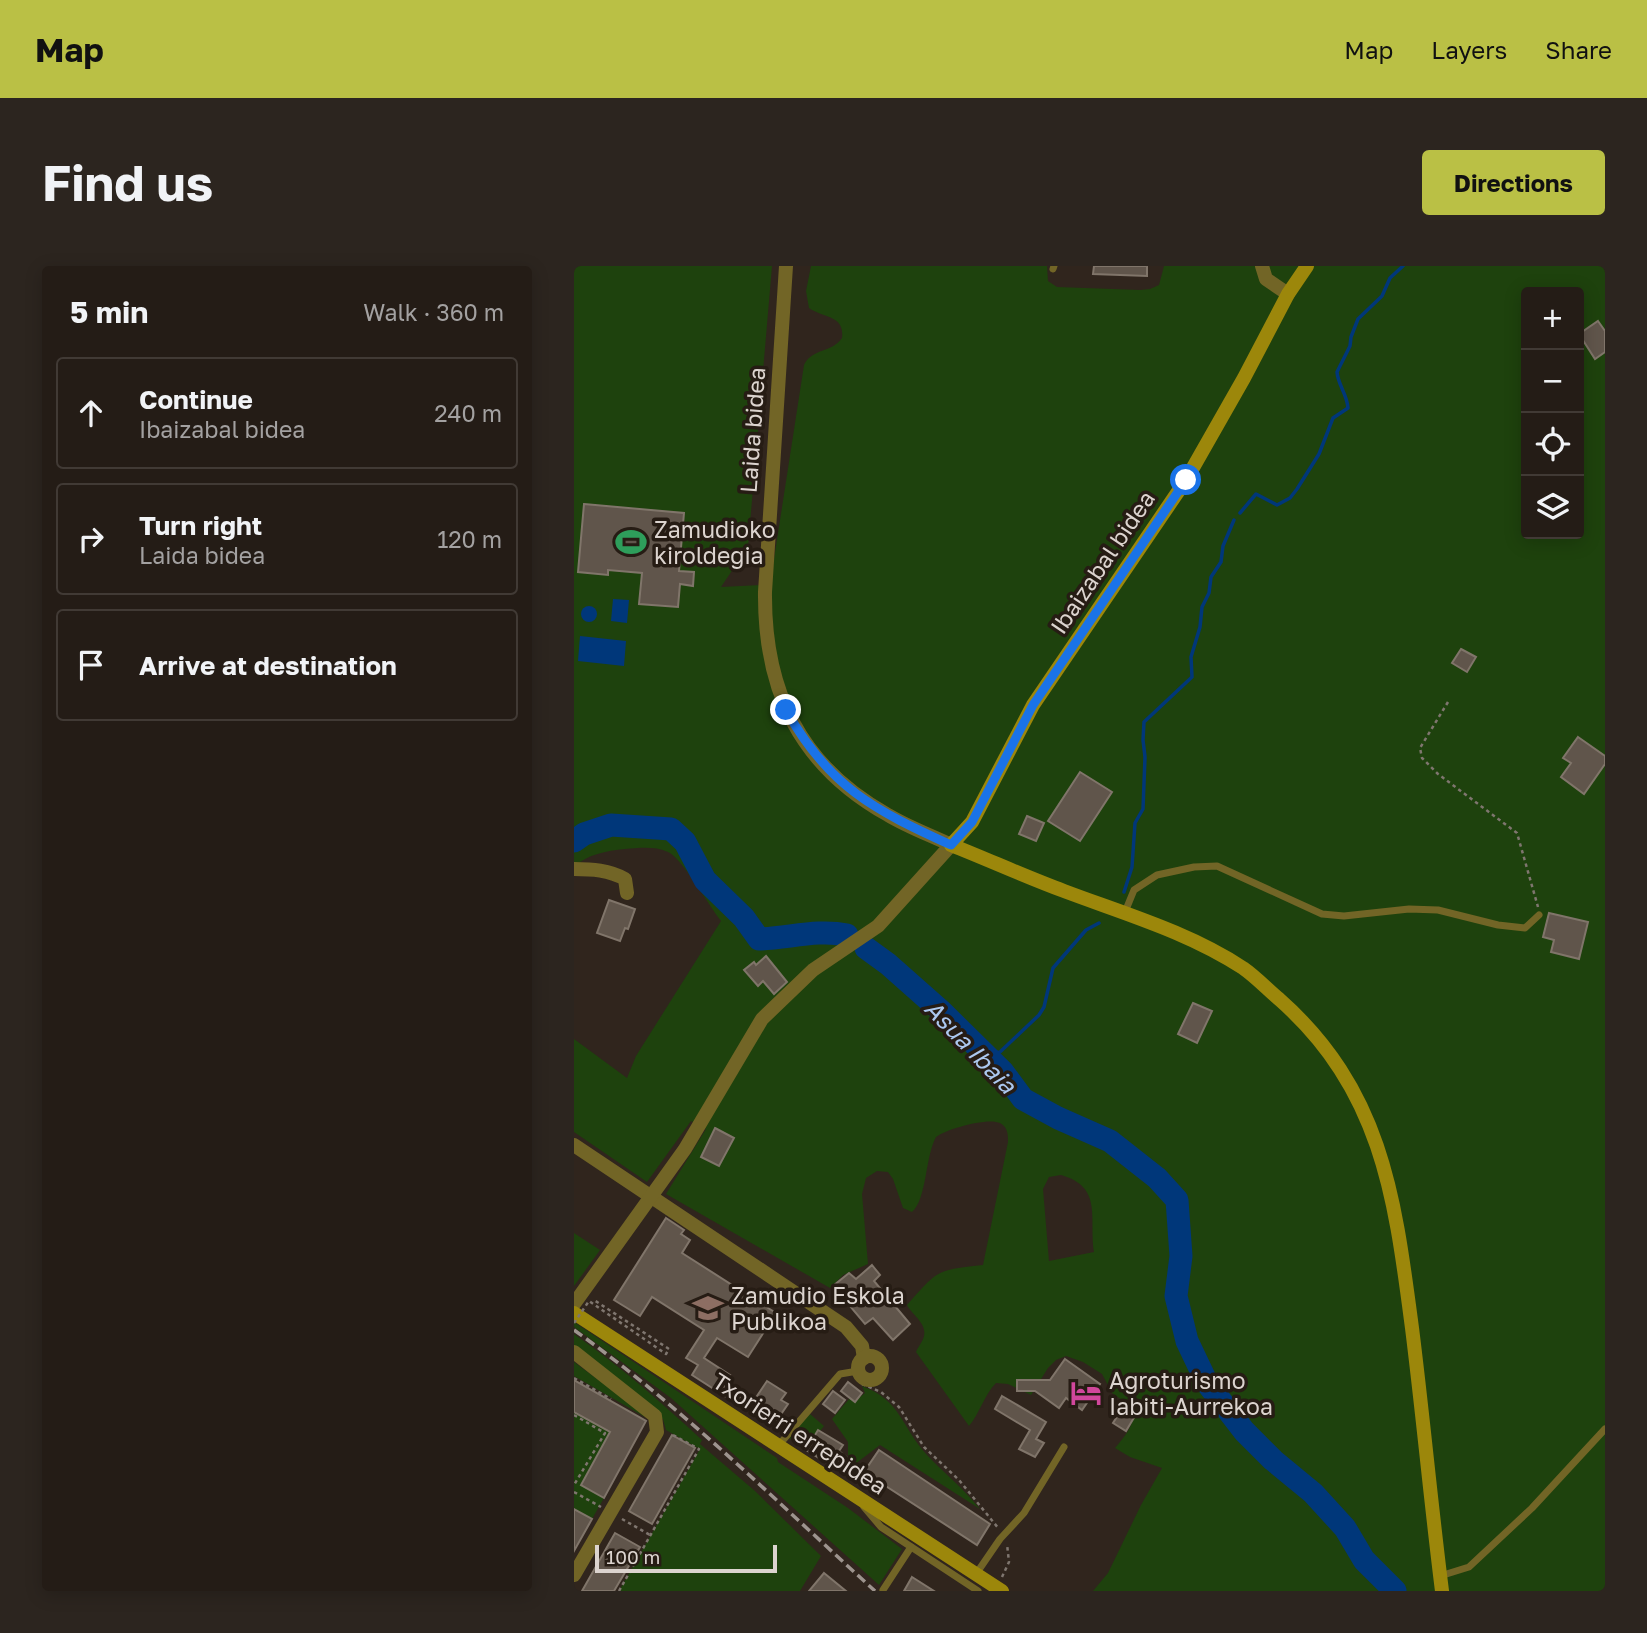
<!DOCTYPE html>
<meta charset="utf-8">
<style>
body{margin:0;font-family:"Golos Text",sans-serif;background:#2c251f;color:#f1f3f6}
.controls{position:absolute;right:21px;top:21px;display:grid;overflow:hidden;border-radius:7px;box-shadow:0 4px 18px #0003}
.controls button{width:63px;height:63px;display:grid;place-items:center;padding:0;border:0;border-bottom:2px solid #413a35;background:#241c16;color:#f1f3f6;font:35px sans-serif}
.scale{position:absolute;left:21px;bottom:18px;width:182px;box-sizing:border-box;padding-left:7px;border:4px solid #dcd4cf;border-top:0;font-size:19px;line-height:24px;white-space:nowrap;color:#dcd4cf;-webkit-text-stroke:5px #261c14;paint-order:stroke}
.stop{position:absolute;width:21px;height:21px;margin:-16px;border:5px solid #1a73e8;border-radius:50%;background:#fff}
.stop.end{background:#1a73e8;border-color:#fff;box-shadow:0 2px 7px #0008}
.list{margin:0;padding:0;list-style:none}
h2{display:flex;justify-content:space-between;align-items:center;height:91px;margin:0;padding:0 28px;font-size:30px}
h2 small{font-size:23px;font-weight:400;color:#a3a1a1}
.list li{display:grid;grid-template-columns:46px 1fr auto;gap:21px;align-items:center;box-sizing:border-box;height:112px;margin:0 14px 14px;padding:0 14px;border:2px solid #413a35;border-radius:7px}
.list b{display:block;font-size:26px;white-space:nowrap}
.list p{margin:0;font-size:23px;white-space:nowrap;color:#a3a1a1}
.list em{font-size:23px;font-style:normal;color:#a3a1a1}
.icon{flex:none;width:38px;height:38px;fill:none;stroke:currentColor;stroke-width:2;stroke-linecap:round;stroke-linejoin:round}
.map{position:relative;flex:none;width:1031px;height:1325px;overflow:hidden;border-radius:7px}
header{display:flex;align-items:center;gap:42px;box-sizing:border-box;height:98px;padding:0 35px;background:#bac045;color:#111}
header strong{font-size:33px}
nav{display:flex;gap:38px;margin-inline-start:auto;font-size:24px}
.intro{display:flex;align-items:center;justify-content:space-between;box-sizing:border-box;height:168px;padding:0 42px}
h1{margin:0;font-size:49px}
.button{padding:18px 32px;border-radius:7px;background:#bac045;color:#111;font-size:24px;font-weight:700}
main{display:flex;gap:42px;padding:0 42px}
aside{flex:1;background:#241c16;border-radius:7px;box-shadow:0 4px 18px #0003}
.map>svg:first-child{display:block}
.green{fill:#1e420d;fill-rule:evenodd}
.water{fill:#00377a}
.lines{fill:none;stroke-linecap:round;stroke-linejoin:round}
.stream{stroke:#00377a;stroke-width:3.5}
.river{stroke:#00377a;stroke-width:23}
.building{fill:#60554b;stroke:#80756a;stroke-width:2}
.path{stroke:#7f766f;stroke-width:2.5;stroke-dasharray:3.5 3.5;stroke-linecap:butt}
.lane{stroke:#726526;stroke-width:7}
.street{stroke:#726526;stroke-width:14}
.secondary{stroke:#9c870b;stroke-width:14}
.rail{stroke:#9d948e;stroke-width:3.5;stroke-dasharray:10 5;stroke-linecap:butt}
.path-bridge{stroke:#7f766f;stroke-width:2.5;stroke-dasharray:3.5 3.5;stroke-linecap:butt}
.route{stroke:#1a73e8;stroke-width:9}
.labels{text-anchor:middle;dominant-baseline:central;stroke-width:7;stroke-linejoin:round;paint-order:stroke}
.street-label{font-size:23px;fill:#dcd4cf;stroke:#261c14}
.poi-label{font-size:23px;fill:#dcd4cf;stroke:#261c14;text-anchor:start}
.water-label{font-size:24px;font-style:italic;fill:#acc8ef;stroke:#261c14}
</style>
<header>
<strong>Map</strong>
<nav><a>Map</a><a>Layers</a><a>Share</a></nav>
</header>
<div class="intro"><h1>Find us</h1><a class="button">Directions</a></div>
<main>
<aside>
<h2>5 min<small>Walk · 360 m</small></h2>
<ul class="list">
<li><svg class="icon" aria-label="ahead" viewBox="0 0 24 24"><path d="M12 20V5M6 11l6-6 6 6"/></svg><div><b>Continue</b><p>Ibaizabal bidea</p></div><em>240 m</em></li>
<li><svg class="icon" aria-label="right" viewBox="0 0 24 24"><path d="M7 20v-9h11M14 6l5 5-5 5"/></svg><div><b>Turn right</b><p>Laida bidea</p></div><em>120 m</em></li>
<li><svg class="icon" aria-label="arrive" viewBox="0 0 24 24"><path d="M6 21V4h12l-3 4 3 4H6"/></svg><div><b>Arrive at destination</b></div></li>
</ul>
</aside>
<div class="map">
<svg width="1031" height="1325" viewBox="0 0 1031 1325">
<rect width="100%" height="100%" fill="#30251d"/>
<g class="green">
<path d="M0 0H198L174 281 147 321 187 319 198 306 230 99C238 82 258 87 268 72 271 49 249 52 235 42L232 25 237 0H473L474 15 483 21 566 24 576 23 585 19 590 0H1031V1325H519L534 1307 567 1239 588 1202 556 1191 541 1182C551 1170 563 1157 558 1141L538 1127 528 1108 509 1096 492 1090 482 1094 474 1102 457 1129 434 1118 422 1117C410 1129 406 1147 395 1160L342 1086C344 1081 349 1075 350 1070 353 1057 338 1049 333 1039 364 1004 362 1004 409 999L434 876C434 869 434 861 426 857 414 851 372 863 362 871 351 891 353 933 338 946L329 942 319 913 314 906 303 905 292 912 288 928 294 998 269 1009 256 1022 92 928 132 863 117 855 73 916 0 866V773L53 812 62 790 147 655C135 640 108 592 94 586 81 580 65 582 51 583 32 585 14 588 0 601ZM952 26H1005V268H952ZM487 909C529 921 515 951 520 986L475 995 469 923 475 911Z"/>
<path d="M0 967 26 984 0 1020Z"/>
<path d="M0 1056 203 1192 204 1196 274 1242 328 1283 305 1319 97 1132 0 1061Z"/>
<path d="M0 1068C46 1100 87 1136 128 1174L126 1178 181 1225 247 1290 226 1325H45L126 1183 92 1164 89 1153H85L0 1083Z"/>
<path d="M0 1096 72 1149 71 1151 0 1110Z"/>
<path d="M288 1120C328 1135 327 1161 353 1189 370 1207 390 1223 406 1243L306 1179 281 1198 274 1189V1176L258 1153 276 1132 281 1135 291 1127Z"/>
<path d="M0 1146 36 1166 7 1218 30 1232 18 1253 0 1243Z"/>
<path d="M236 1148 250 1160 231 1184 214 1171Z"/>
</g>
<g class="water">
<path d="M39 333 55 334 53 357 37 355Z"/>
<circle cx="15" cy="348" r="8"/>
<path d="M6 370 52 375 50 400 4 395Z"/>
</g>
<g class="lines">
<g class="stream">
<path d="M666 247 682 228 703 239 716 232 723 223 745 188 759 152 774 142C773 128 764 119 763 106L776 80 777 71 784 53 808 30 816 12 829 0"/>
<path d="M550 626 558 601 561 557 569 543 571 491 569 474 570 456 618 411 617 391 626 361 628 341 635 327 637 311 647 296 649 280 660 254"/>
<path d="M408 787 426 786 465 749 470 741 479 702 512 664 525 657"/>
</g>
<g class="river">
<path d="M0 575 10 568 37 559 97 563 111 576 131 614 170 652 185 673C215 672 244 663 273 669"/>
<path d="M292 682 314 698 366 744 429 806 449 833 484 852 536 875 583 912 603 934 607 990 602 1030 613 1075 633 1117 670 1165 699 1194 739 1227 771 1262 790 1294 821 1325"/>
</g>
</g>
<g class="building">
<path d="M520 0H573V10L519 8Z"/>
<path d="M1024 55 1031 65V86L1021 93 1005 68Z"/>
<path d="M10 238 110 247 105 305 120 306 119 320 106 318 104 341 65 338 68 307 34 304V309L4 306Z"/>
<path d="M887 383 902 391 893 406 878 397Z"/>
<path d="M1004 471 1031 490V498L1010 528 987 511 997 497 989 492Z"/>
<path d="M506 506 538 526 506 575 474 555Z"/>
<path d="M453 550 470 557 462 575 445 568Z"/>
<path d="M35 634 61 643 54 663 51 662 46 675 23 667Z"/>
<path d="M975 647 1014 656 1005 693 977 686 980 674 969 671Z"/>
<path d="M192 690 213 716 200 728 189 715 184 720 170 704 180 696 182 699Z"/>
<path d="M619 737 638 745 623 777 604 768Z"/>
<path d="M141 862 160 872 145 900 127 891Z"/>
<path d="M92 952 110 964 107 968 116 974 108 987 202 1047 174 1091 143 1072 130 1092 156 1109 149 1119 168 1132 163 1138 118 1109 124 1099 112 1092 130 1064 78 1031 66 1050 40 1034Z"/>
<path d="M298 999 306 1009 300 1015 336 1058 319 1074 299 1052 291 1058 259 1020 275 1007 282 1013Z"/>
<path d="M491 1093 526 1118 508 1144 492 1132 485 1142 461 1125H443V1114H476Z"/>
<path d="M0 1114 72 1155 30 1232 7 1219 36 1166 0 1146Z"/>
<path d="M193 1115 212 1127 207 1134 214 1138 203 1154 179 1136Z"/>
<path d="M274 1116 288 1127 281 1136 267 1125Z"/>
<path d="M259 1125 271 1134 261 1147 249 1138Z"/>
<path d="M428 1130 472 1156 462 1173 470 1177 461 1191 445 1183 456 1164 421 1143Z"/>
<path d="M548 1143 561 1150 552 1165 539 1157Z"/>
<path d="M244 1164 269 1179 265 1185 281 1198 274 1206 259 1195 256 1199 232 1184Z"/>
<path d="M98 1169 121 1182 78 1258 55 1245Z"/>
<path d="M305 1184 416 1258 403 1279 290 1206Z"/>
<path d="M0 1243 18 1253 0 1285Z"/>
<path d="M41 1267 66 1281 40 1325H8Z"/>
<path d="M250 1307 272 1325H235Z"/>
<path d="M338 1311 360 1325H330Z"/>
</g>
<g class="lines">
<g class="path">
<path d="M874 436 846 482 848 492 864 508 943 567 964 641"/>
<path d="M0 1112 37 1133"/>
<path d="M288 1118 307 1126 325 1141 350 1181 385 1214 425 1263"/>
<path d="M0 1149 31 1167 0 1219"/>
<path d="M0 1226 27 1241"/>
<path d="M48 1253 76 1269"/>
<path d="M428 1311 435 1296 433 1278"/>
<path d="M45 1325 125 1183 97 1168"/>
</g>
<g class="lane">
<path d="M479 3 480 0"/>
<path d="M551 646 560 624 583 609 620 601 643 600 748 648 770 650 835 643 864 644 924 659 951 662 965 649"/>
<path d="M204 1180 266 1108 278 1106"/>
<path d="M290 1241 307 1261 404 1325"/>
<path d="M402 1308 426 1273 450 1247 490 1181"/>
<path d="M866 1310 895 1301 958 1242 1031 1163"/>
<path d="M309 1324 337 1281"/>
</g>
<g class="street">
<path d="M688 0 692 13 714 28"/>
<path d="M0 603C18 603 35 604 51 613L53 627"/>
<path d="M0 879 272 1061 288 1080 290 1092"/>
<path d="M0 1038 111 883 188 753 239 704 304 660 377 579C356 569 334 561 314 549 226 500 190 425 191 326L212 0"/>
<path d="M0 1086 81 1150 83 1166 0 1309"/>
<circle cx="296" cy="1102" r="12"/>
</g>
<g class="secondary">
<path d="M733 0 714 28 670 112 612 214 459 439 398 556 377 579C415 594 452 611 490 625 551 648 614 666 669 702 682 711 693 723 705 733 809 825 821 933 838 1062 849 1150 857 1238 868 1325"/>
<path d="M0 1047 428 1325"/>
</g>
<path class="rail" d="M0 1064C108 1141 203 1236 301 1325"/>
<path class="path-bridge" d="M0 1057 15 1035 92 1088 95 1083 20 1034"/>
</g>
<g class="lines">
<path class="route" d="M212 444C255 521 300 544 377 579L398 556 459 439 612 214"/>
</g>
<defs>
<g id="stadium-bare" transform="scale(2.415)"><path d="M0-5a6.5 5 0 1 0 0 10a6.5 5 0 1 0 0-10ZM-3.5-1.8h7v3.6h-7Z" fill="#2e9e5b" stroke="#261c14" stroke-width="2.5" paint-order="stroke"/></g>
<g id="school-bare" transform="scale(2.415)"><path d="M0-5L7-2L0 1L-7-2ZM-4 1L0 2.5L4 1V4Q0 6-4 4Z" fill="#8d6e63" stroke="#261c14" stroke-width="2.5" paint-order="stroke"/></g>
<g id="hotel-bare" transform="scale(2.415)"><path d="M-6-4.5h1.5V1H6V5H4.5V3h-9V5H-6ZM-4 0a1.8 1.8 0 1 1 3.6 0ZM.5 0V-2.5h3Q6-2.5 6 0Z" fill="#d1479c" stroke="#261c14" stroke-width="2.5" paint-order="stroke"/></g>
</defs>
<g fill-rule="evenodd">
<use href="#stadium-bare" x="57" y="276"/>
<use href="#school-bare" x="134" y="1042"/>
<use href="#hotel-bare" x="512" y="1127"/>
</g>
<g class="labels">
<g class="street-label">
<text transform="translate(178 164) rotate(-86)">Laida bidea</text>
<text transform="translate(528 296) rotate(-56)">Ibaizabal bidea</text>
<text transform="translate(226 1167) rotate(33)">Txorierri errepidea</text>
</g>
<g class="poi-label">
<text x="80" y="263">Zamudioko<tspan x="80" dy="26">kiroldegia</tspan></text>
<text x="157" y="1029">Zamudio Eskola<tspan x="157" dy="26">Publikoa</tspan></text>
<text x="535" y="1114">Agroturismo<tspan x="535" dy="26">Iabiti-Aurrekoa</tspan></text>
</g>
<g class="water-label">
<text transform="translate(397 780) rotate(46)">Asua Ibaia</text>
</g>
</g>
</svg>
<div class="controls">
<button>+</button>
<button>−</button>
<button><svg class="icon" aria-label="locate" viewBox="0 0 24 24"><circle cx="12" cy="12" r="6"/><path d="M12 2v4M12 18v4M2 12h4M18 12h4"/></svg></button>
<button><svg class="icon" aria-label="layers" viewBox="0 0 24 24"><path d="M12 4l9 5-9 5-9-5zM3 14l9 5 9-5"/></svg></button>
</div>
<div class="scale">100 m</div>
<div class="stop" style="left:612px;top:214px"></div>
<div class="stop end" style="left:212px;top:444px"></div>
</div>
</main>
